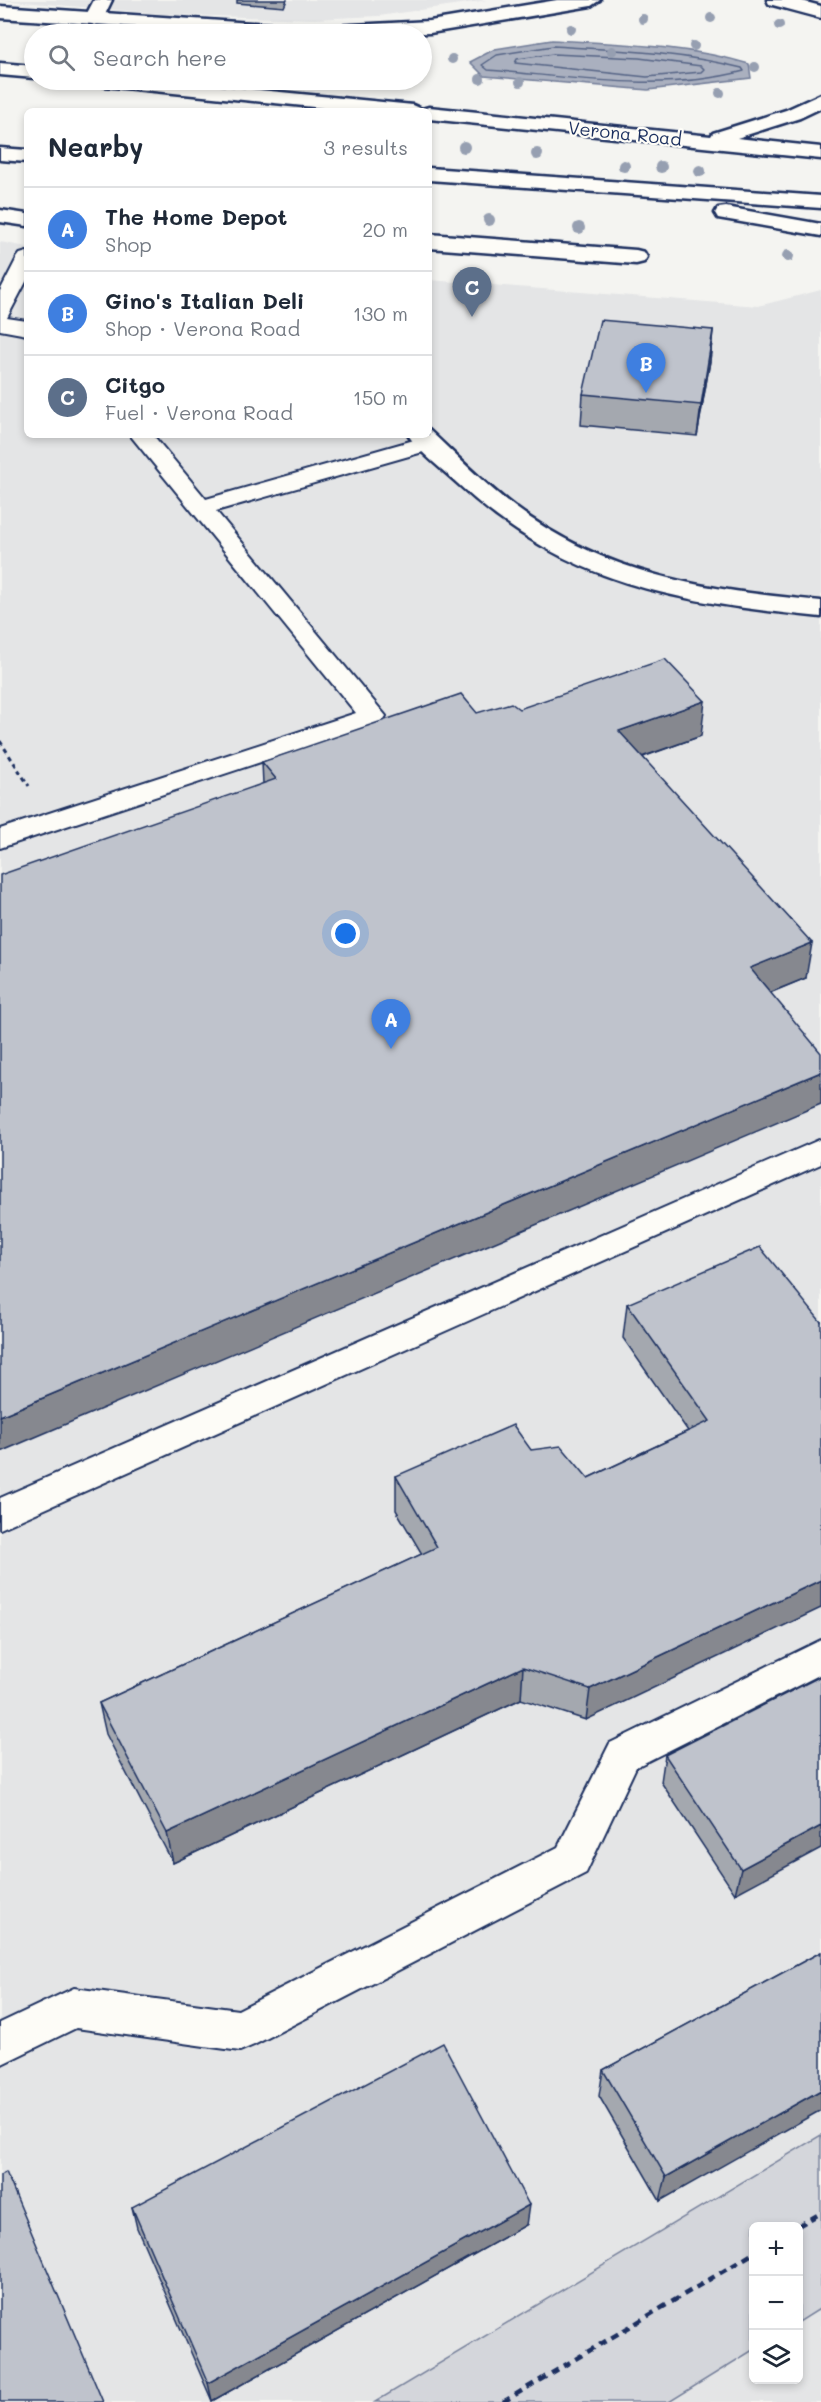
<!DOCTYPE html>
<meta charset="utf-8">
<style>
body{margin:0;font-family:Mali,sans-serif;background:#f6f6f7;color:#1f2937}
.controls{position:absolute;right:18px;bottom:18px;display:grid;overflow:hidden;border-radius:9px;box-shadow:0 3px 9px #0003}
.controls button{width:54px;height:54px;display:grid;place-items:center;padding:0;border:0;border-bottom:2px solid #e0e1e3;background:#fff;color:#1f2937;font:30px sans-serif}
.you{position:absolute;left:346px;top:934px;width:21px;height:21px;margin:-15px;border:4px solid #fff;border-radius:50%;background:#1a73e8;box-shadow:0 0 0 9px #1a73e833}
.badge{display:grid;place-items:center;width:39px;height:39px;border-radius:50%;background:#7c3aed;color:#fff;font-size:20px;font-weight:700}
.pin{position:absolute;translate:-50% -50px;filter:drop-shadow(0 2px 3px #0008)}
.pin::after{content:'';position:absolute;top:32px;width:21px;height:18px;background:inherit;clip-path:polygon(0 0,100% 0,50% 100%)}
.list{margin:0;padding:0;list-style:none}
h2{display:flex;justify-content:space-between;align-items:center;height:78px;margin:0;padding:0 24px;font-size:26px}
h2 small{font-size:20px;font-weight:400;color:#747a83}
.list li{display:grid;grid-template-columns:39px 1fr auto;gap:18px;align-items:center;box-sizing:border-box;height:84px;padding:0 24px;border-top:2px solid #e0e1e3}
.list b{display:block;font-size:22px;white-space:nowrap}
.list p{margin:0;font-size:20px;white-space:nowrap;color:#747a83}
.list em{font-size:20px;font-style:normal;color:#747a83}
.icon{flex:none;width:33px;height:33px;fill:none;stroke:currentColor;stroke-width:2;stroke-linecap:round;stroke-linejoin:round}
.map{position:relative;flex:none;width:821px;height:2402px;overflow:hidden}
.search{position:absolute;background:#fff;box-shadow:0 3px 9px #0003;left:24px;top:24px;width:408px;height:66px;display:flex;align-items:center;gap:15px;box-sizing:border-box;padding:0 21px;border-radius:33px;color:#747a83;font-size:22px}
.panel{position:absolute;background:#fff;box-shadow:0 3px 9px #0003;left:24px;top:108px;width:408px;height:330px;border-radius:9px}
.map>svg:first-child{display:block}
.built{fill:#e4e5e6}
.green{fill:#d4d6db;stroke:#78829c;stroke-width:1.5}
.water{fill:#aab0bf;stroke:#717c98;stroke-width:1.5}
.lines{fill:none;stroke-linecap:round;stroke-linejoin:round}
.shore{stroke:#546385;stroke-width:1.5}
.lane-casing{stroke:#1b2f5e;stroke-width:4}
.street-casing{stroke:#1b2f5e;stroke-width:5}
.secondary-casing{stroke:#1b2f5e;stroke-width:5}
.highway-casing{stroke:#1b2f5e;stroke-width:5}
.path-far1{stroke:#1b2f5e;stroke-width:3;stroke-dasharray:4.5 4;stroke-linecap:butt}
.path{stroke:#1b2f5e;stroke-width:4.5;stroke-dasharray:8 6;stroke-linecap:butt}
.lane{fill:#fdfcf7;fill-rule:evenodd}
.street{fill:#fdfcf7;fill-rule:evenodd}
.secondary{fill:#fdfcf7;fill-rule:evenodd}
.highway{fill:#fdfcf7;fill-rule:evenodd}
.tree{fill:#969fb1}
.wall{fill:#a4a8af;stroke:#1b2f5e;stroke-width:1.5}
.shaded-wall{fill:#86888f;stroke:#1b2f5e;stroke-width:1.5}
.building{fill:#bfc3cc;stroke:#1b2f5e;stroke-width:1.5}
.labels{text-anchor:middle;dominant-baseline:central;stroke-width:4.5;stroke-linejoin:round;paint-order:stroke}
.far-street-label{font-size:18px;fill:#1b2f5e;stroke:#fdfcf7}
</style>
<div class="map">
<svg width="821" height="2402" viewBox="0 0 821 2402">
<rect width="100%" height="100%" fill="#f4f4f1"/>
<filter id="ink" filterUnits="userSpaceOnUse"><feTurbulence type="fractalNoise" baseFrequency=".0167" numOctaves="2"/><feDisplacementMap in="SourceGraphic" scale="12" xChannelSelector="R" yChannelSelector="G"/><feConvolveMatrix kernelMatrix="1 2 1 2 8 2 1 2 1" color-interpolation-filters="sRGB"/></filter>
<g filter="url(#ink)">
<g class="built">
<path d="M0 0H487L379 16 314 19 173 15Z"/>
<path d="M0 242 27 247V435H429V280L758 306 821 290V2135L375 2402H0Z"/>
<path d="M821 2308V2402H669L753 2350 754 2380H798L799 2322Z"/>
</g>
<path class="green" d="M821 2135V2308L799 2322 798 2226H754L753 2350 669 2402H375Z"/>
<path class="water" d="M552 40C618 44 685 45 749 64L751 78 648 90 484 76 470 62 495 49Z"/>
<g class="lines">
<g class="shore">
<path d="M553 46C617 50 680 52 742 68L744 71C660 93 573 77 488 70L482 65 497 55Z"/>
<path d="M553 54 639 58 701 66 704 69 701 72 647 77 515 63 517 59Z"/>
</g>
<g class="lane-casing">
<g id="lane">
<path d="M27 252V280L7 318 27 321V335L0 330V291L17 258 20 254Z"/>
<path d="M130 435H153L206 499 421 438H437L441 443 437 448 216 511 386 716 382 722 0 848V829L356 713Z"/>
<path d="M821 1139V1164L0 1529V1498Z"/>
<path d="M821 1640V1674L636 1767 586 1873 254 2045 240 2051 76 2028 0 2065V2023L74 1988 238 2010 558 1847 610 1743Z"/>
</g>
</g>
<g class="street-casing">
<g id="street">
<path d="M94 0H112L101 23 94 25 84 19Z"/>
<path d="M429 234 636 250 644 252 647 257 644 262 636 264 429 248Z"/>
</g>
</g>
<g class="secondary-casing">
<g id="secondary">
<path d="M557 0H600L591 6 430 33 397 34H249L0 18V6L313 27 430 21Z"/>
<path d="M0 210 27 214V226L0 222Z"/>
<path d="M429 430C457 456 484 484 515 507 609 577 707 590 821 601V617C677 602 567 585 457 483 441 468 420 453 408 435H429Z"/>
</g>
</g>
<g class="highway-casing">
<g id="highway">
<path d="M767 0H798L821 6V18L769 4Z"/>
<path d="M0 63 34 66V78L0 75Z"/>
<path d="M94 80H159L413 105 422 109 429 107 711 136 713 133 786 110 821 94V108L800 118 737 138 821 147V159L429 119V111H353L104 86 97 84Z"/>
<path d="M0 148 27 150V162L0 160Z"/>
<path d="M429 168 821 196V208L429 180Z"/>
<path d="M726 207 821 224V236L718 218 715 213 718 208Z"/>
</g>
</g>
<path class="path-far1" d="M0 741 29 786"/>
<g class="path">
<path d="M798 2226 821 2213"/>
<path d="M503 2402 754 2253"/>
</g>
<use href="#lane" class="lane"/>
<use href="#street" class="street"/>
<use href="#secondary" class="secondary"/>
<use href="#highway" class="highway"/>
</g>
<g class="tree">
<circle cx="711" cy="18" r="5"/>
<circle cx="643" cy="19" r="5"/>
<circle cx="779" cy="25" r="5"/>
<circle cx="571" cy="29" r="5"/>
<circle cx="694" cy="46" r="5"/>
<circle cx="612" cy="51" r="5"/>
<circle cx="452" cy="59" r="5"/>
<circle cx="755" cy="67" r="5"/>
<circle cx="480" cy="79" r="5"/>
<circle cx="520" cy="82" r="5"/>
<circle cx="720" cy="93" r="5"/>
<circle cx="464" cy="147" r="6"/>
<circle cx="537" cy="154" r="6"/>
<circle cx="624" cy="166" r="6"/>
<circle cx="661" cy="167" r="6"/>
<circle cx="700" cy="171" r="6"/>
<circle cx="489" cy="220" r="6"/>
<circle cx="579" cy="228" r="6"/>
<circle cx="788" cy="256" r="6"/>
</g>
<g class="wall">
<path d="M237 0H287L284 7 237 3Z"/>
<path d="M713 330 710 361 697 436 581 425 583 394Z"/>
<path d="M519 709 701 736 643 757 806 978 770 993 263 784 262 762 477 713Z"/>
<path d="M627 1304 821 1322 586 1720 521 1699 173 1863 106 1734 99 1703 422 1554 396 1510V1476L531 1450 588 1478 688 1431 623 1338Z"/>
<path d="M821 1676 735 1894 661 1782 665 1755Z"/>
<path d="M821 1952 660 2201 599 2096 603 2070Z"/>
<path d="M132 2207 526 2225 212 2401 137 2228Z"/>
</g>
<g class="shaded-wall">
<path d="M713 330 710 361 697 436 701 405Z"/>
<path d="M705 701 701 736 616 766 619 731Z"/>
<path d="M812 943 806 978 744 1003 750 968Z"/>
<path d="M821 1072V1104L0 1452V1416Z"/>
<path d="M821 1580V1608L586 1720 590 1689Z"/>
<path d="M523 1667 521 1699 173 1863 167 1833Z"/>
<path d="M821 1826V1848L735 1894 741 1869Z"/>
<path d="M821 2090V2110L660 2201 666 2177Z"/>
<path d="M529 2205 526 2225 212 2401 208 2383Z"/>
</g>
<g class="building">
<path d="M600 320 713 330 701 405 583 394Z"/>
<path d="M665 659 705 701 619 731 812 943 750 968 821 1053V1072L0 1416V875L276 779 262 762 461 694 477 713 511 703 519 709Z"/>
<path d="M760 1247 821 1322V1580L590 1689 523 1667 167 1833 99 1703 437 1547 396 1476 513 1425 531 1450 561 1446 588 1478 710 1421 627 1304Z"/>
<path d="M821 1676V1826L741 1869 665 1755Z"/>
<path d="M821 1952V2090L666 2177 603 2070Z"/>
<path d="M443 2043 529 2205 208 2383 132 2207Z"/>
<path d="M6 2172 103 2402H0V2175Z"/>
</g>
</g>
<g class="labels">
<g class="far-street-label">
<text transform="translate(625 133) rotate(6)">Verona Road</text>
</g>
</g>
</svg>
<div class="controls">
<button>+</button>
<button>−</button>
<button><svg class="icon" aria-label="layers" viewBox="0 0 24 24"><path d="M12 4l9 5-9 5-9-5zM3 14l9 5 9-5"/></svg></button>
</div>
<div class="you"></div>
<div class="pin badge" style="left:391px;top:1049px;background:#3f7fe0">A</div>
<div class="pin badge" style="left:646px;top:393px;background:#3f7fe0">B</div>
<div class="pin badge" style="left:472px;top:317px;background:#5c6f8a">C</div>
<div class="search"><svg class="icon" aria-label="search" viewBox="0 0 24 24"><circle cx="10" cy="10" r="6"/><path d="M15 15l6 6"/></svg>Search here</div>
<section class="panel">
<h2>Nearby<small>3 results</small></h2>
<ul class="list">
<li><span class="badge" style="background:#3f7fe0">A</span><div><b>The Home Depot</b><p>Shop</p></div><em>20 m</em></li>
<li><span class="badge" style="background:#3f7fe0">B</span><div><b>Gino's Italian Deli</b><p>Shop · Verona Road</p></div><em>130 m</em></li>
<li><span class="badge" style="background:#5c6f8a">C</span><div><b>Citgo</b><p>Fuel · Verona Road</p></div><em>150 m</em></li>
</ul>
</section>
</div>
